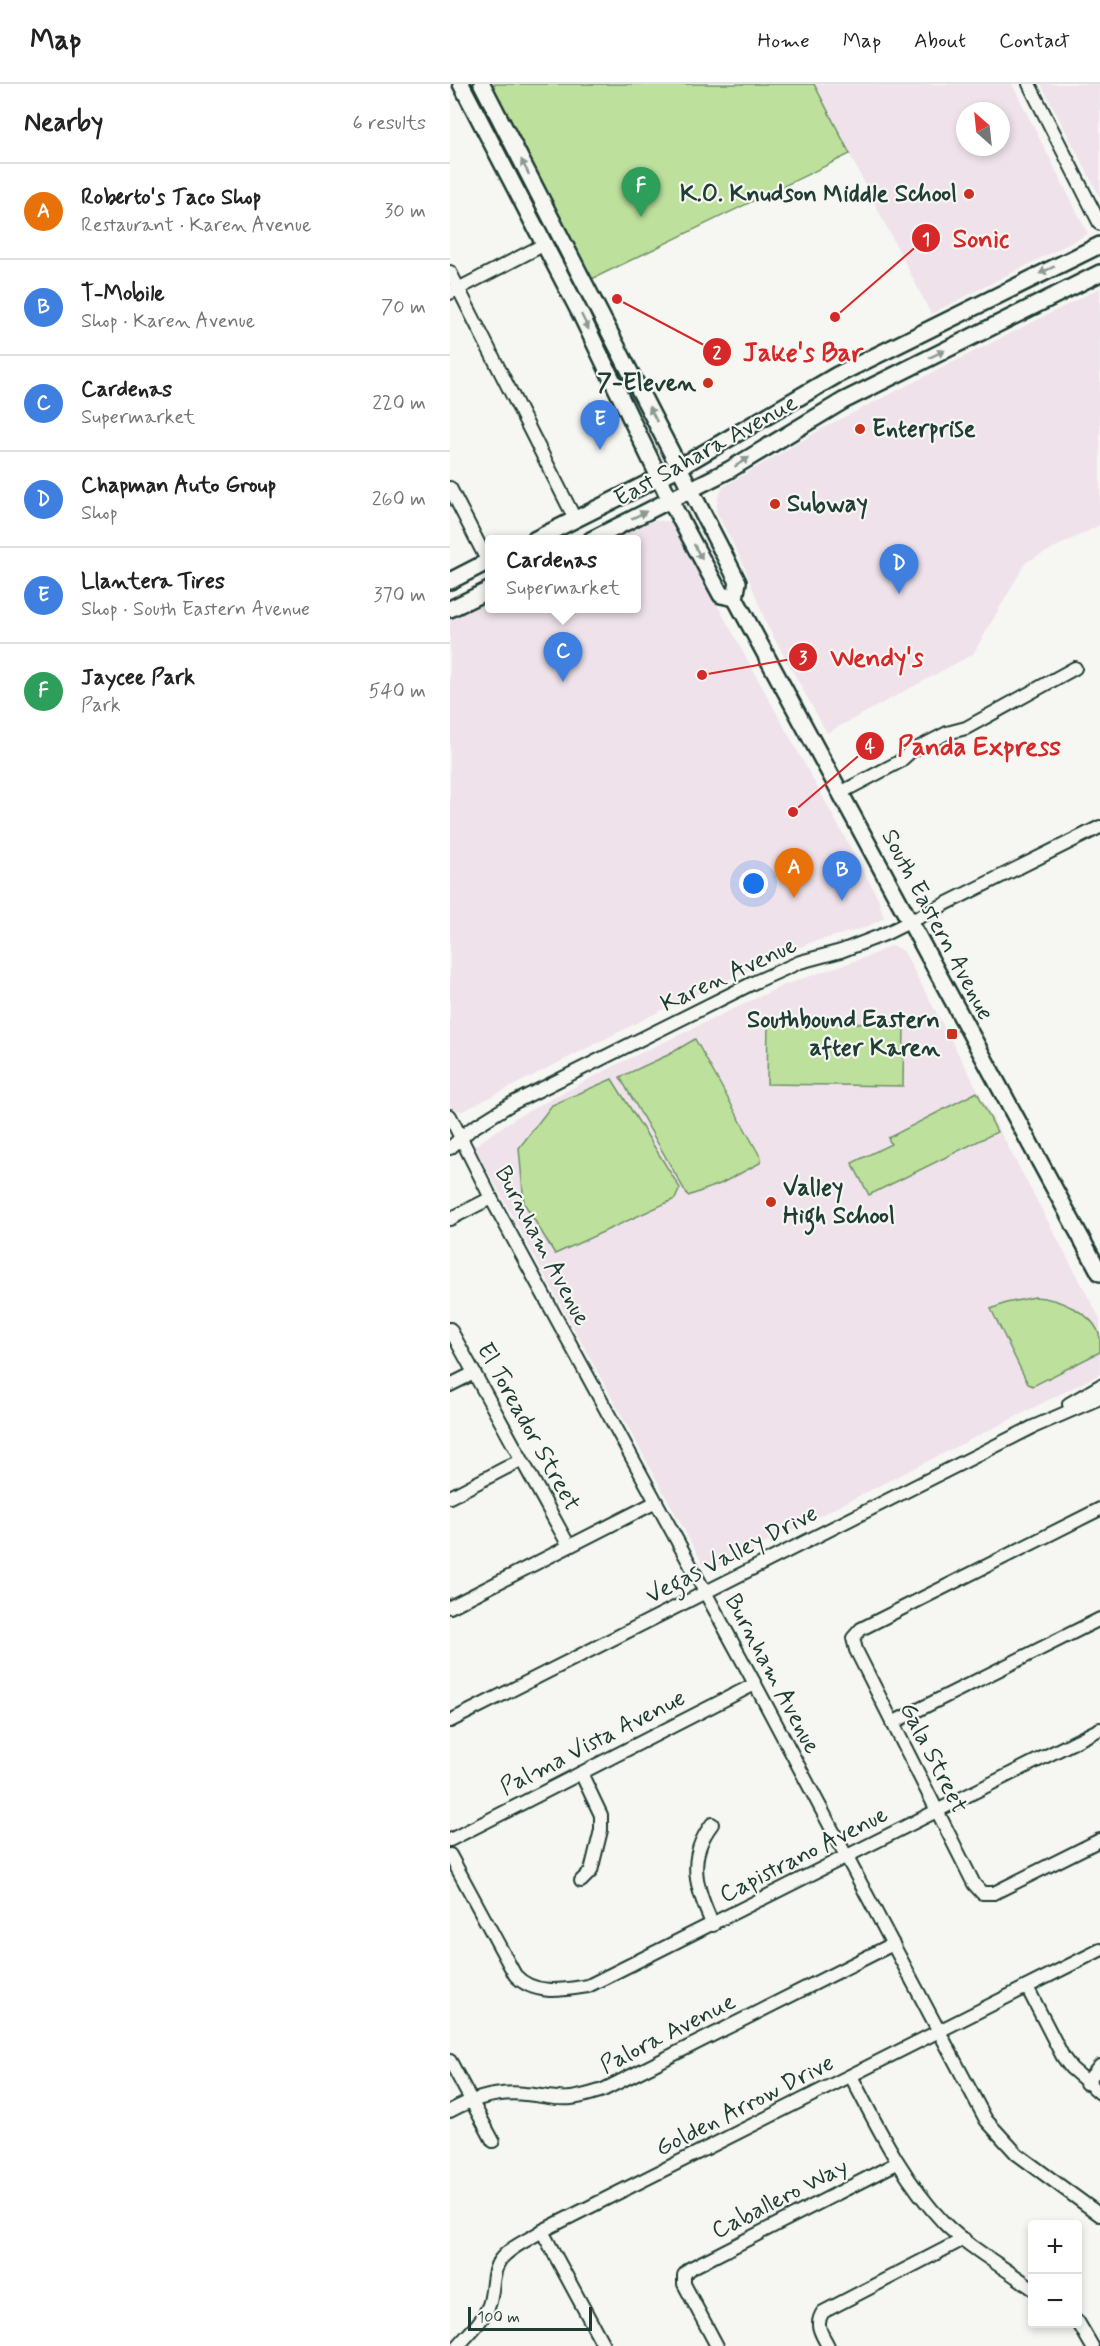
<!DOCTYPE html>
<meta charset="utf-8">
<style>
body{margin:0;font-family:Mynerve,sans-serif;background:#f2f2f2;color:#222}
.controls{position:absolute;right:18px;bottom:18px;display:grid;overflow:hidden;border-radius:6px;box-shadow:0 3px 9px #0003}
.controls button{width:54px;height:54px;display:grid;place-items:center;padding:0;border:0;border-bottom:2px solid #e0e0e0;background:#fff;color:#222;font:30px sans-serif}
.compass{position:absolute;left:506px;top:18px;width:54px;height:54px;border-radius:50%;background:#fff;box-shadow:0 3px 9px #0003;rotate:333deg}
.scale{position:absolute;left:18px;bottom:15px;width:124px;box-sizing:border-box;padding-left:6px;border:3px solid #1f3d34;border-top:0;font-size:16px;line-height:21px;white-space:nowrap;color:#1f3d34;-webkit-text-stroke:4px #f6f6f2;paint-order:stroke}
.you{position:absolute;left:304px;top:800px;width:21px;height:21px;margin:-15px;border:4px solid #fff;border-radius:50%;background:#1a73e8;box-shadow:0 0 0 9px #1a73e833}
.badge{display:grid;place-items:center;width:39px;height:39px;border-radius:50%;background:#d93025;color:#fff;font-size:20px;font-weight:700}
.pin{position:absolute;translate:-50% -50px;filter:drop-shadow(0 2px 3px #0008)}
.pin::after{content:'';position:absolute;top:32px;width:21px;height:18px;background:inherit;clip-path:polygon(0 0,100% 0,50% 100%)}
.popup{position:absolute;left:35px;top:451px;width:156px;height:78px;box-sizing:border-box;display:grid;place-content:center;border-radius:6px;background:#fff;filter:drop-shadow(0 2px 4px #0005);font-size:20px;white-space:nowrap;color:#767676}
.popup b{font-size:22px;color:#222}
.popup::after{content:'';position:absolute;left:50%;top:100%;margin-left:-12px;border:12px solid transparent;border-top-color:#fff}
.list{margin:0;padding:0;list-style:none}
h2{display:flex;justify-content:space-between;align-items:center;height:78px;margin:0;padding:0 24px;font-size:26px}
h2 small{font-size:20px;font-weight:400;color:#767676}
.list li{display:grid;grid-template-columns:39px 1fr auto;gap:18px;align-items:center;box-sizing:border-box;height:96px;padding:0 24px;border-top:2px solid #e0e0e0}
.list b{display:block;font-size:22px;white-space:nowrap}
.list p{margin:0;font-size:20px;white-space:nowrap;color:#767676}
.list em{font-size:20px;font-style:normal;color:#767676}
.map{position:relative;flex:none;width:650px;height:2262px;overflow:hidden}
header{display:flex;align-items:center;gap:36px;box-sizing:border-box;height:84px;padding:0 30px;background:#fff;border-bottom:2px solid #e0e0e0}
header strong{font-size:28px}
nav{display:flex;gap:33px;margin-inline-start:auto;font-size:21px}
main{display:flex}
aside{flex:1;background:#fff}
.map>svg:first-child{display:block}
.built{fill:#efe2eb;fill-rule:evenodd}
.green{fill:#bde19c;stroke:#6e8f68;stroke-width:1.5}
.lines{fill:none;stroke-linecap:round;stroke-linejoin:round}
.minor-casing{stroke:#1f3d34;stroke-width:16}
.major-casing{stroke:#1f3d34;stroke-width:20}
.minor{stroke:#f6f6f2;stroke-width:12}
.major{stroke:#f6f6f2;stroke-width:15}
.oneway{fill:#8a9a93}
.poi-dot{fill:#c8321e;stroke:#f6f6f2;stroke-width:2}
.labels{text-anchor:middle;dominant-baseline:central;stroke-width:4.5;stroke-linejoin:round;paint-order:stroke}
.poi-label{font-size:24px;font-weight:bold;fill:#1f3d34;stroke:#f6f6f2;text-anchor:end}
.street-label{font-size:24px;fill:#1f3d34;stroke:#f6f6f2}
.leader{fill:none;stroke:#d62828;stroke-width:2}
.callout-dot{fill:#d62828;stroke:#f6f6f2;stroke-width:2}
.mark-label{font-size:18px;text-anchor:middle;font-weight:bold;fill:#fff}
.callout-label{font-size:26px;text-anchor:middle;font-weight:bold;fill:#d62828;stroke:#f6f6f2;stroke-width:4.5;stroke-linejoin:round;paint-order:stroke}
</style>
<header>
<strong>Map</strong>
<nav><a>Home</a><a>Map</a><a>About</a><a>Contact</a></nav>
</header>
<main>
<aside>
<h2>Nearby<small>6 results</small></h2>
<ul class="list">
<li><span class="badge" style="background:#e8710a">A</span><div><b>Roberto's Taco Shop</b><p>Restaurant · Karen Avenue</p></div><em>30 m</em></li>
<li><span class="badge" style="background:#3f7fe0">B</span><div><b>T-Mobile</b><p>Shop · Karen Avenue</p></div><em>70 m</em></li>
<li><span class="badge" style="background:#3f7fe0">C</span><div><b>Cardenas</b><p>Supermarket</p></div><em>220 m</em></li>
<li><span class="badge" style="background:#3f7fe0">D</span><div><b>Chapman Auto Group</b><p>Shop</p></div><em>260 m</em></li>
<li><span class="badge" style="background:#3f7fe0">E</span><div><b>Llantera Tires</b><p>Shop · South Eastern Avenue</p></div><em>370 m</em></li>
<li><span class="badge" style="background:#2e9e5b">F</span><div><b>Jaycee Park</b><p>Park</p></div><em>540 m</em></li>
</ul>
</aside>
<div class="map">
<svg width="650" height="2262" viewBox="0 0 650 2262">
<rect width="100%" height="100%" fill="#f6f6f2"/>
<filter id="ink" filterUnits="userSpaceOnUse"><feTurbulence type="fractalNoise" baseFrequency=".0167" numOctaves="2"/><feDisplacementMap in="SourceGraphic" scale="12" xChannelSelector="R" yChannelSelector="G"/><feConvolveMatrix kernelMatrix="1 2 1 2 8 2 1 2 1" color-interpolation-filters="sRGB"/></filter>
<g filter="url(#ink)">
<g class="built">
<path d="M364 0H562L638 150 481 230ZM515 27H551V63H515Z"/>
<path d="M591 0H650V113Z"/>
<path d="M650 204V441L576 478 523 570 377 649 317 541 293 479 266 427 268 414 273 403 377 342Z"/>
<path d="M202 437H218L224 442 428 814 434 834 414 844 359 859 218 923 13 1027 3 1026 0 1021V536L39 517V524H186V456L164 455Z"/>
<path d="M440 862 448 864 454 868 650 1235V1290L262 1486 254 1482 24 1062 67 1033 170 979 334 901 422 871Z"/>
</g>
<g class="green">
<path d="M42 0H364L400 70 142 195Z"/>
<path d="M318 939H454L453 1002 317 1000Z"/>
<path d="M245 955 311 1074 310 1079 270 1100 238 1112 170 993 218 971Z"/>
<path d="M162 995 230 1104 225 1115 105 1170 74 1119 69 1064 102 1021Z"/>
<path d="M527 1008 547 1048 419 1111 402 1079 441 1060 438 1054Z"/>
<path d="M585 1213C606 1214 646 1229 650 1254 650 1258 650 1264 650 1268L583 1302 578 1300 541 1225 556 1219Z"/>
</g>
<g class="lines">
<g class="minor-casing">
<g id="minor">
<path d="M579 0 650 140"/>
<path d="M0 188 125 435"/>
<path d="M0 209 95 160"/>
<path d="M0 404 38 478"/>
<path d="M390 709 449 678 460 668 497 649 516 644 625 584"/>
<path d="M0 1032 41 1114 305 1600 536 2036 567 2070 650 2131"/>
<path d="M0 1064 21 1045 61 1020 305 898 350 878 391 867 435 850 650 743"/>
<path d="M0 1135 41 1114"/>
<path d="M0 1245 119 1462"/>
<path d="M0 1301 24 1289"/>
<path d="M619 1320 650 1302"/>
<path d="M0 1413 71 1376"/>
<path d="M650 1425 411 1545 403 1554 406 1566 524 1800 532 1809H544L650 1756"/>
<path d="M0 1523 206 1418"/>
<path d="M0 1637 583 1343 650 1314"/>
<path d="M442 1639 650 1535"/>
<path d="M131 1689 151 1731V1746L141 1787 131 1797"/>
<path d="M262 1740C236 1774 246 1805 263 1841"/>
<path d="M0 1756 305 1600"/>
<path d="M0 1771 65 1891C84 1912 113 1906 138 1902L650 1645"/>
<path d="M577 1903 613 1973 621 1984 650 2009"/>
<path d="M0 1977 43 2057"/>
<path d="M401 1992C428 2044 453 2096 494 2139 519 2164 554 2183 582 2204"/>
<path d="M636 1999 650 1982"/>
<path d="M0 2027C24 2014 48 2007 75 2010 91 2011 106 2016 121 2014 132 2013 143 2009 153 2006L443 1860"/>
<path d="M92 2147 154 2262"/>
<path d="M628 2238 642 2262"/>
<path d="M8 2262C19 2249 33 2237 39 2221 44 2207 41 2188 50 2176 60 2163 78 2156 92 2147L650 1866"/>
<path d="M267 2262 234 2200V2191L239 2185 447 2079"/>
<path d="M378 2262C372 2250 364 2241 373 2228L514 2155"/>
</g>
</g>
<g class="major-casing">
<g id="major">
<path d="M11 0 131 231 220 416 271 511 285 514"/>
<path d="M32 0 288 498 285 514 650 1189"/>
<path d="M84 456 230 383 387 291 650 161"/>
<path d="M141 456 279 386 393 317 650 189"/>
<path d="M0 497 39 477"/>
<path d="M0 525 39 506"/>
</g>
</g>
<use href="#minor" class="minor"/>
<use href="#major" class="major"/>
</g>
<defs><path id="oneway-solid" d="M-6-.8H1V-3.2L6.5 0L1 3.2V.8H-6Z" transform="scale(1.5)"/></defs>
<g class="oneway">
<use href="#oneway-solid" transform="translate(75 83) rotate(-117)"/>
<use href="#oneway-solid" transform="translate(597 186) rotate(154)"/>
<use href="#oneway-solid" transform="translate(135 238) rotate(64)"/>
<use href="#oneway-solid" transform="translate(487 270) rotate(-26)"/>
<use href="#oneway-solid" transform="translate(203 330) rotate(-117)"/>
<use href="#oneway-solid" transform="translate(292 378) rotate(-32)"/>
<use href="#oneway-solid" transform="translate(189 431) rotate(-26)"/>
<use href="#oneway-solid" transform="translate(248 468) rotate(62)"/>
</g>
</g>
<g class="poi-dot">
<circle cx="519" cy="110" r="6"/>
<circle cx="258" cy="299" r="6"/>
<circle cx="410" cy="345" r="6"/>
<circle cx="325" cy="420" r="6"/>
<rect x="496" y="944" width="12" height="12" rx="3"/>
<circle cx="321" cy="1118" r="6"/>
</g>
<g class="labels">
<g class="poi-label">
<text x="507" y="110">K.O. Knudson Middle School</text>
<text x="246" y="299">7-Eleven</text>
<text x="422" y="345" text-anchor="start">Enterprise</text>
<text x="337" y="420" text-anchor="start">Subway</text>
<text x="490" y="936">Southbound Eastern<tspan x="490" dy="28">after Karen</tspan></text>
<text x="333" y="1104" text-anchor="start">Valley<tspan x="333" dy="28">High School</tspan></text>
</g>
<g class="street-label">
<text transform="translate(256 367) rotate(-29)">East Sahara Avenue</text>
<text transform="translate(487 841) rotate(62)">South Eastern Avenue</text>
<text transform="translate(279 891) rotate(-25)">Karen Avenue</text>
<text transform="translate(92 1162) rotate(62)">Burnham Avenue</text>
<text transform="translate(78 1343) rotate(61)">El Toreador Street</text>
<text transform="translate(282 1471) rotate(-27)">Vegas Valley Drive</text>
<text transform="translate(322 1590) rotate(62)">Burnham Avenue</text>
<text transform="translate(143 1659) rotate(-27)">Palma Vista Avenue</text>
<text transform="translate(483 1674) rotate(63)">Gala Street</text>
<text transform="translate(354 1771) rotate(-27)">Capistrano Avenue</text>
<text transform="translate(218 1950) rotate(-27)">Palora Avenue</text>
<text transform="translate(295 2022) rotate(-27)">Golden Arrow Drive</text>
<text transform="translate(330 2115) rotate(-27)">Caballero Way</text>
</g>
</g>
<path class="leader" d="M385 233L476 154M167 215L267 268M252 591L353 573M343 728L420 662"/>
<g class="callout-dot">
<circle cx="385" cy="233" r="6"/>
<circle cx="167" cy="215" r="6"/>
<circle cx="252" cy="591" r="6"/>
<circle cx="343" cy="728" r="6"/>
<circle cx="476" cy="154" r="15"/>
<circle cx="267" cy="268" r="15"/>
<circle cx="353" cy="573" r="15"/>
<circle cx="420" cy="662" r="15"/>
</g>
<g class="mark-label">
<text x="476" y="161">1</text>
<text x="267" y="274">2</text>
<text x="353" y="579">3</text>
<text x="420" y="668">4</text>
</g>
<g class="callout-label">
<text x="531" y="163">Sonic</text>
<text x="353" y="277">Jake's Bar</text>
<text x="427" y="582">Wendy's</text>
<text x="529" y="671">Panda Express</text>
</g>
</svg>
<div class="controls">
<button>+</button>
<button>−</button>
</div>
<svg class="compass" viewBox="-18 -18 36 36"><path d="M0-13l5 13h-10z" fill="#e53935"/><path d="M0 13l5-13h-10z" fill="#767676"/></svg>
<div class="scale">100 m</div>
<div class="you"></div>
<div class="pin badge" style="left:344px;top:814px;background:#e8710a">A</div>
<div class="pin badge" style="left:392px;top:817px;background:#3f7fe0">B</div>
<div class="pin badge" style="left:113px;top:598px;background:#3f7fe0">C</div>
<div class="popup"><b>Cardenas</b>Supermarket</div>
<div class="pin badge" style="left:449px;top:510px;background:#3f7fe0">D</div>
<div class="pin badge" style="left:150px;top:366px;background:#3f7fe0">E</div>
<div class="pin badge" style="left:191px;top:133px;background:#2e9e5b">F</div>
</div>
</main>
